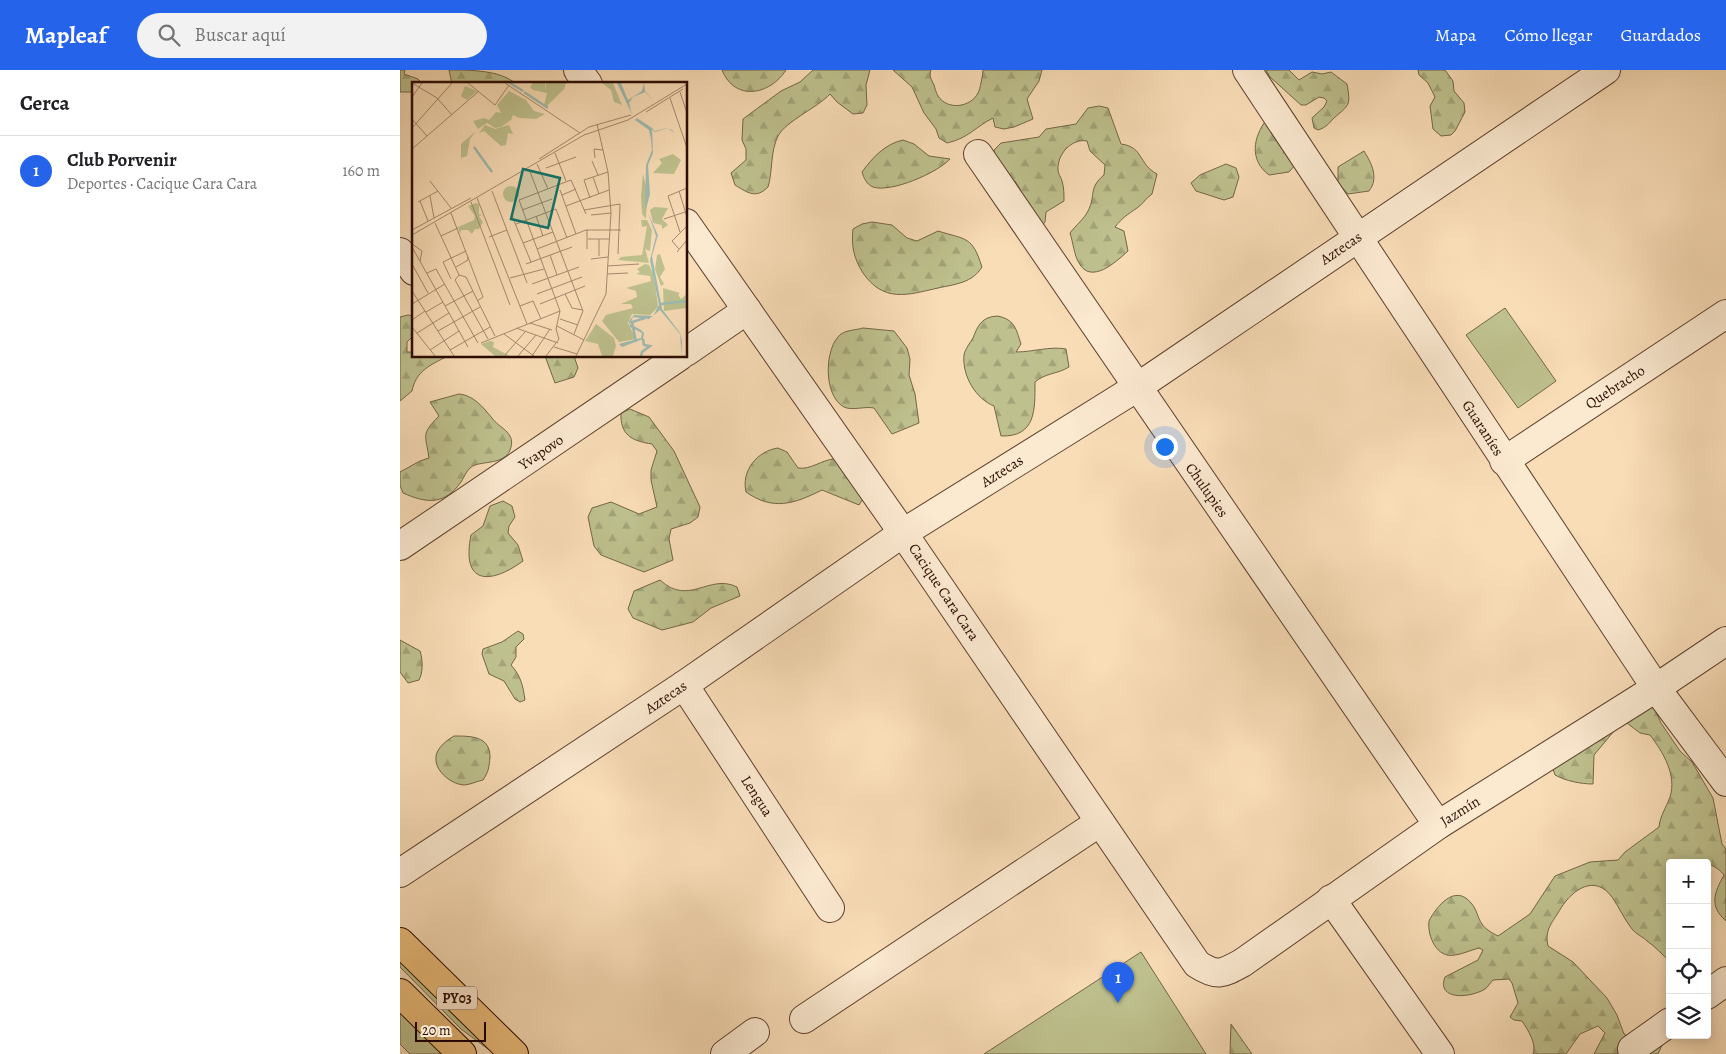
<!DOCTYPE html>
<html lang="es">
<meta charset="utf-8">
<style>
body{margin:0;font-family:Alegreya,serif;background:#f2f2f2;color:#202124}
.controls{position:absolute;right:15px;bottom:15px;display:grid;overflow:hidden;border-radius:5px;box-shadow:0 2px 12px #0003}
.controls button{width:45px;height:45px;display:grid;place-items:center;padding:0;border:0;border-bottom:1px solid #e0e0e0;background:#fff;color:#202124;font:25px sans-serif}
.scale{position:absolute;left:15px;bottom:12px;width:71px;box-sizing:border-box;padding-left:5px;border:2px solid #2a0b00;border-top:0;font-size:14px;line-height:18px;white-space:nowrap;color:#2a0b00;-webkit-text-stroke:4px #fbe9d0;paint-order:stroke}
.you{position:absolute;left:764px;top:376px;width:18px;height:18px;margin:-12px;border:4px solid #fff;border-radius:50%;background:#1a73e8;box-shadow:0 0 0 8px #1a73e833}
.badge{display:grid;place-items:center;width:32px;height:32px;border-radius:50%;background:#2563eb;color:#fff;font-size:16px;font-weight:700}
.pin{position:absolute;translate:-50% -41px;filter:drop-shadow(0 1px 2px #0008)}
.pin::after{content:'';position:absolute;top:26px;width:18px;height:15px;background:inherit;clip-path:polygon(0 0,100% 0,50% 100%)}
.list{margin:0;padding:0;list-style:none}
h2{display:flex;justify-content:space-between;align-items:center;height:65px;margin:0;padding:0 20px;font-size:21px}
h2 small{font-size:16px;font-weight:400;color:#757577}
.list li{display:grid;grid-template-columns:32px 1fr auto;gap:15px;align-items:center;box-sizing:border-box;height:70px;padding:0 20px;border-top:1px solid #e0e0e0}
.list b{display:block;font-size:19px;white-space:nowrap}
.list p{margin:0;font-size:16px;white-space:nowrap;color:#757577}
.list em{font-size:16px;font-style:normal;color:#757577}
.icon{flex:none;width:28px;height:28px;fill:none;stroke:currentColor;stroke-width:2;stroke-linecap:round;stroke-linejoin:round}
.map{position:relative;flex:none;width:1326px;height:984px;overflow:hidden}
header{display:flex;align-items:center;gap:30px;box-sizing:border-box;height:70px;padding:0 25px;background:#2563eb;color:#fff}
header strong{font-size:24px}
nav{display:flex;gap:28px;margin-inline-start:auto;font-size:18px}
.search{width:350px;height:45px;background:#f2f2f2;display:flex;align-items:center;gap:12px;box-sizing:border-box;padding:0 18px;border-radius:28px;color:#757577;font-size:19px}
main{display:flex}
aside{flex:1;background:#fff}
.map>svg:first-child{display:block}
.green{fill:#bec18e;stroke:#746647}
.forest{fill:url(#forest-firs);stroke:#746647}
.lines{fill:none;stroke-linecap:round;stroke-linejoin:round}
.street-casing{stroke:#5e402e;stroke-width:30}
.primary-casing{stroke:#2a0b00;stroke-width:30}
.highway-casing{stroke:#2a0b00;stroke-width:30}
.street{stroke:#fbe9d0;stroke-width:28}
.primary{stroke:#ecbe7c;stroke-width:28}
.highway{stroke:#ecbe7c;stroke-width:28}
.labels{text-anchor:middle;dominant-baseline:central;stroke-width:4.5;stroke-linejoin:round;paint-order:stroke}
.shield{fill:#fbe9d0;stroke:#694e3e;stroke-width:1}
.shield-label{font-size:14px;font-weight:bold;fill:#2a0b00}
.street-label{font-size:15px;fill:#2a0b00;stroke:#fbe9d0}
.inset-river{fill:none;stroke:#9ebbb2;stroke-width:2.5}
.inset-road{fill:none;stroke:#a6896e;stroke-width:1}
.view{fill:#0f766e;fill-opacity:0.15;stroke:#0f766e;stroke-width:2.5}
.inset-edge{fill:none;stroke:#2a0b00;stroke-width:2.5}
</style>
<header>
<strong>Mapleaf</strong>
<div class="search"><svg class="icon" aria-label="search" viewBox="0 0 24 24"><circle cx="10" cy="10" r="6"/><path d="M15 15l6 6"/></svg>Buscar aquí</div>
<nav><a>Mapa</a><a>Cómo llegar</a><a>Guardados</a></nav>
</header>
<main>
<aside>
<h2>Cerca<small></small></h2>
<ul class="list">
<li><span class="badge">1</span><div><b>Club Porvenir</b><p>Deportes · Cacique Cara Cara</p></div><em>160 m</em></li>
</ul>
</aside>
<div class="map">
<svg width="1326" height="984" viewBox="0 0 1326 984">
<defs>
<pattern id="forest-firs" width="22" height="20" patternUnits="userSpaceOnUse" patternTransform="scale(1.25)"><rect width="22" height="20" fill="#bec18e"/><path d="M5 1l3.5 6h-7zM16 11l3.5 6h-7z" fill="#a3a479"/></pattern>
</defs>
<rect width="100%" height="100%" fill="#f9ddb7"/>
<filter id="stains"><feTurbulence type="fractalNoise" baseFrequency=".004" numOctaves="4"/><feColorMatrix values="0 0 0 0 .2 0 0 0 0 .09 0 0 0 0 .02 0 0 0 .5 -.17"/></filter>
<radialGradient id="worn" r=".72"><stop offset=".6" stop-color="#630" stop-opacity="0"/><stop offset="1" stop-color="#630" stop-opacity=".3"/></radialGradient>
<g class="green">
<path d="M1105 238 1156 311 1118 338 1066 265Z"/>
<path d="M741 882 806 984H584Z"/>
<path d="M0 887 89 978 88 979 61 959 0 897Z"/>
<path d="M0 941 44 984H10L0 974Z"/>
</g>
<g class="forest">
<path d="M0 0H5L4 4 18 9 22 13 14 14V22H0Z"/>
<path d="M49 0C70 0 101 0 116 14H52Z"/>
<path d="M322 0H386C370 25 335 32 322 0Z"/>
<path d="M413 0H470L466 15 467 35 463 43 453 44 437 32 430 24C417 38 386 51 378 66 370 82 373 101 368 117 356 129 348 123 335 115L331 103 346 90V79L342 70 343 49 381 21 400 12Z"/>
<path d="M493 0H531C529 6 531 9 534 15 535 18 536 23 538 26 548 41 571 37 578 23 580 20 583 4 583 0H642L639 11 627 29 633 49 614 57 604 59 595 57 593 48C575 57 569 68 547 73L539 68 536 59 524 43 512 17Z"/>
<path d="M866 0H889L899 10 912 2 922 4 931 2 947 14C951 36 949 35 934 48 928 54 927 57 918 60L914 58 912 48 924 37 927 31 924 28 919 27 906 35H901L870 7Z"/>
<path d="M1018 0H1045L1053 11 1054 21 1064 33 1065 42 1055 61 1051 65 1041 66 1033 59 1030 36 1035 27 1028 13 1019 5Z"/>
<path d="M699 36 708 38 721 74C744 77 738 94 757 104L752 124C746 128 743 134 737 138 727 145 723 147 715 157L724 161 728 181C716 192 691 215 679 193 674 185 673 172 670 163 676 155 684 149 688 141 696 126 688 118 704 105L705 95 690 81 687 71C672 68 657 84 658 100 658 104 661 107 662 111 664 117 664 124 664 131L646 142 645 152 638 160 620 141V119L615 111 605 108 599 100 594 80 601 73 639 67 646 59 676 54 688 38Z"/>
<path d="M867 49 895 95 889 102 869 105C849 90 853 67 867 49Z"/>
<path d="M503 70 514 74 529 86 550 89C537 103 491 123 473 117 466 114 464 108 462 102 473 87 485 74 503 70Z"/>
<path d="M964 81C972 94 979 108 969 121L948 124 938 113V97Z"/>
<path d="M826 94 836 98 839 107 833 127 824 130 796 121 791 113 800 105Z"/>
<path d="M472 152 492 155 507 168 517 171 538 161C567 170 572 166 582 197 572 213 556 214 538 218 507 225 484 233 463 203 454 189 451 176 453 159L462 154Z"/>
<path d="M8 245 14 246V265L7 272V282H14V286H48C30 295 16 301 12 321L0 331V247Z"/>
<path d="M597 246C614 249 616 258 621 274L616 282C633 282 650 276 666 279L669 297C658 304 645 303 635 312 635 340 636 367 601 366L594 336C576 329 562 306 564 285 565 279 570 273 573 268 578 255 582 247 597 246Z"/>
<path d="M463 258 494 261 507 278 510 289 509 305 515 324 519 353 492 364 474 338C465 336 452 341 444 337 423 326 424 277 441 264 447 260 456 260 463 258Z"/>
<path d="M145 286H174L178 298 174 307 155 313Z"/>
<path d="M59 324C73 325 83 337 92 348 99 358 115 362 111 377 107 394 87 391 75 395 67 398 65 406 61 412 44 436 26 433 3 423L0 415V402L20 391 29 388C26 365 20 365 39 346L30 332Z"/>
<path d="M230 339 249 347 274 381 300 437 298 447 290 453 271 459 269 469 273 490 244 502 201 485 194 476 188 447 192 438 211 432 239 444 257 437 251 410V400L257 381 252 374C232 371 220 365 221 343Z"/>
<path d="M378 378 387 382 398 398C411 400 421 390 434 389L464 427 459 435 422 420C394 434 373 441 346 422 341 401 357 381 378 378Z"/>
<path d="M103 431 112 436 115 447 109 456 108 463 118 475 123 491C90 515 61 515 71 465L83 456 90 436Z"/>
<path d="M260 510C289 537 309 503 337 517L340 526 311 538 293 552 262 560 233 548 228 539 234 521Z"/>
<path d="M118 561 123 564 124 569 116 577V587L111 595C121 606 123 616 125 630L120 632 115 629 104 611 89 604 82 584 83 579 102 572Z"/>
<path d="M0 570 20 581C23 590 23 603 19 610L8 613 0 602Z"/>
<path d="M1249 627 1261 653 1280 681 1292 692 1313 728 1322 774 1326 779V851C1309 836 1314 823 1324 805 1311 788 1290 793 1270 793V803L1267 805 1270 817V891C1262 885 1255 876 1247 871 1242 866 1237 865 1232 859 1224 849 1219 837 1212 827 1195 804 1173 819 1161 838 1153 852 1144 859 1148 876L1173 892 1207 928 1217 945 1224 964 1233 969 1264 958 1270 959V965H1273L1271 969 1263 973 1258 984H1194L1205 963 1198 956 1180 964 1166 984H1133C1137 974 1128 960 1122 951L1114 950 1110 947 1118 933 1112 913 1109 909 1093 910C1090 913 1088 917 1085 919 1071 928 1036 931 1045 907L1078 890 1083 880 1079 878C1071 880 1063 884 1055 885 1037 889 1027 866 1029 851 1036 837 1055 813 1071 833 1077 839 1077 847 1082 854 1085 859 1092 863 1098 866L1130 844 1155 806 1190 792 1218 790 1225 782 1259 757C1260 746 1266 738 1270 727 1277 705 1263 682 1250 665L1240 663 1227 653 1219 655 1194 685 1193 714C1181 714 1166 711 1155 705L1152 696 1165 680 1175 674 1194 667 1210 653 1230 648 1239 630Z"/>
<path d="M54 666C71 666 90 666 90 687 89 697 89 701 83 710 78 711 69 715 64 715 48 714 28 695 39 679 42 674 49 669 54 666Z"/>
<path d="M831 954 852 984H830Z"/>
</g>
<g class="lines">
<g class="street-casing">
<g id="street">
<path d="M178 0 188 14"/>
<path d="M847 0 1256 618 1326 712"/>
<path d="M578 84 1038 755"/>
<path d="M286 153 503 463 797 894C817 907 822 904 842 893L1038 755 1256 618 1326 571"/>
<path d="M0 182 14 201"/>
<path d="M286 282 347 240"/>
<path d="M1104 391 1326 244"/>
<path d="M0 476 280 286"/>
<path d="M284 615 430 838"/>
<path d="M0 803 284 615 503 463 736 318 1206 0"/>
<path d="M931 829 1040 984"/>
<path d="M1307 925 1326 911"/>
<path d="M404 949 700 752"/>
<path d="M1232 979 1270 952"/>
<path d="M325 984 355 962"/>
</g>
</g>
<g class="primary-casing">
<path id="primary" d="M0 872 114 984"/>
</g>
<g class="highway-casing">
<path id="highway" d="M0 923 62 984"/>
</g>
<use href="#street" class="street"/>
<use href="#primary" class="primary"/>
<use href="#highway" class="highway"/>
</g>
<g class="labels">
<rect class="shield" x="37" y="916.5" width="40" height="23" rx="4"/>
<g class="shield-label">
<text x="57" y="928">PY03</text>
</g>
<g class="street-label">
<text transform="translate(941 178) rotate(-34)">Aztecas</text>
<text transform="translate(1215 317) rotate(-33)">Quebracho</text>
<text transform="translate(1083 358) rotate(57)">Guaraníes</text>
<text transform="translate(141 382) rotate(-34)">Yvapovo</text>
<text transform="translate(602 401) rotate(-32)">Aztecas</text>
<text transform="translate(807 420) rotate(55)">Chulupies</text>
<text transform="translate(544 522) rotate(56)">Cacique Cara Cara</text>
<text transform="translate(266 627) rotate(-34)">Aztecas</text>
<text transform="translate(357 726) rotate(57)">Lengua</text>
<text transform="translate(1060 741) rotate(-32)">Jazmín</text>
</g>
</g>
<g transform="translate(12 12)">
<rect width="275" height="275" fill="#f9ddb7"/>
<path d="M91 112a8 8 0 1 1 16 0a8 8 0 1 1-16 0Z" fill="#bec18e"/>
<path d="M121 1H133L134 9V1H154L152 7 135 24 132 23 135 11 121 8 118 5ZM190 1H201L210 23 202 20 199 8ZM53 4 65 9 55 18 49 14ZM97 9 114 18 122 29 133 32 124 37 107 36 101 33 99 38 89 45 83 46 75 41 66 47 61 39 72 36 77 38 84 30 89 31 85 23ZM73 43 83 47 97 43 101 52 96 51 94 63 89 64 72 49 67 51ZM64 49 58 57 55 74 49 76V62ZM231 92 235 108 234 137 230 132 229 114ZM64 121 67 122V132L71 133 67 134 71 140 67 147H63L60 152 56 148H49L48 152 46 145 62 138 63 134 56 124ZM242 125 256 126 250 137 256 143 250 147V143L241 141 238 128ZM229 138H235L240 148 238 169 233 167 237 181 206 178 209 175 230 173 235 144 230 145ZM248 172 253 187 248 195 252 202 249 204 243 187 245 173ZM233 182 237 183 242 193 246 225 238 233 220 232 216 241 224 257 207 260 190 239 194 233 221 226 219 222H209L225 215 224 209 214 206 239 199 238 194 224 192 228 190 225 187ZM251 206 268 211 266 213 269 217 275 212V226L252 229ZM184 242 202 256 204 264 201 274H190L186 262 173 259ZM78 259 82 260 81 265 98 274H83L69 262Z" fill="#bec18e"/>
<path d="M261 72 269 78 262 92 241 91 250 81 247 77Z" fill="#bec18e"/>
<path d="M205 1H209L216 18 230 9 232 1 233 9 242 20 233 10 221 15 217 21 220 32ZM225 36 240 46 243 49 254 46 260 48 263 51 255 46 243 50 240 47 241 71 236 83 238 112 234 127 246 153 240 174 250 227 268 251 270 259V274L268 252 248 228 237 237 221 235 218 242 229 248 232 251 231 257 210 265 207 262 229 256 230 251 218 245 217 239 222 233 241 234 247 223 238 178 244 154 233 123 234 83 240 68 239 58 237 48 223 38Z" fill="#9ebbb2"/>
<path class="inset-river" d="M98 1 111 9M112 10 136 26M62 65 80 90M249 222 275 219M224 260 220 240 233 236M229 274 230 270 238 264 232 263 231 257"/>
<path class="inset-road" d="M0 1 25 16 40 33M56 1 83 23 97 3M93 1 168 51M268 10 275 31M0 15 10 1M258 16 275 66M234 30 271 7M0 37 15 54M0 46 40 1M0 67 67 9M143 71 154 99M183 76 182 67 191 68M127 77 177 45 219 33M180 79 186 93M125 82 136 107M134 86 164 75M117 87 171 229 162 252M181 95 187 112M18 99 39 126M148 108 164 152M80 109 115 201M267 109 275 135M150 113 164 107M18 114 22 136M65 116 115 242M178 116 172 98 196 90M8 119 16 139M6 120 26 109M59 120 98 223M154 124 197 108M110 128 140 117M172 128 208 122 206 172M39 131 71 215 65 219M179 133 199 131M100 134 119 180M124 134 131 154M252 137 273 130M23 141 47 193 54 195 83 254M104 142 144 127 155 156M0 148 59 116M268 150 256 114 275 106M0 153 172 53 216 38 275 2M29 154 46 146M77 155 95 148M176 157H197M187 157V174M111 161 141 150M0 162 10 169 8 179M0 165 56 265M125 167 174 148H209M175 167V148M267 167 260 159 275 144M265 170 275 158M138 173 145 193M179 177 196 175M0 182 16 211M114 182 160 165M195 184 227 182M44 185 56 178V175M15 191 24 187 66 261M195 192 216 191M47 193 43 198 76 257M98 196 132 187M39 197 31 180 54 169M120 202 167 185M0 209 42 274M125 212 170 195M153 212 160 226 171 228M0 222 33 202M128 222 173 204M33 224 61 209M108 224 121 219 129 237M14 230 31 220M148 237 166 243M0 238 13 229M118 241 140 248M145 244 172 258M0 245 23 274M104 246 146 261M26 249 68 225M5 251 37 231M92 252 122 274M69 261 148 229M142 265 165 272M18 268 47 249M38 268 78 245M93 273 113 250M106 274 124 253M120 274 138 247M134 274 147 257 144 247 148 229 107 118 159 98 174 132M164 274 194 212 199 131 196 90 185 42"/>
<path class="view" d="M111 87 148 96 136 146 99 137Z"/>
<rect width="275" height="275" class="inset-edge"/>
</g>
<rect width="100%" height="100%" filter="url(#stains)"/>
<rect width="100%" height="100%" fill="url(#worn)"/>
</svg>
<div class="controls">
<button>+</button>
<button>−</button>
<button><svg class="icon" aria-label="locate" viewBox="0 0 24 24"><circle cx="12" cy="12" r="6"/><path d="M12 2v4M12 18v4M2 12h4M18 12h4"/></svg></button>
<button><svg class="icon" aria-label="layers" viewBox="0 0 24 24"><path d="M12 4l9 5-9 5-9-5zM3 14l9 5 9-5"/></svg></button>
</div>
<div class="scale">20 m</div>
<div class="you"></div>
<div class="pin badge" style="left:718px;top:933px">1</div>
</div>
</main>
